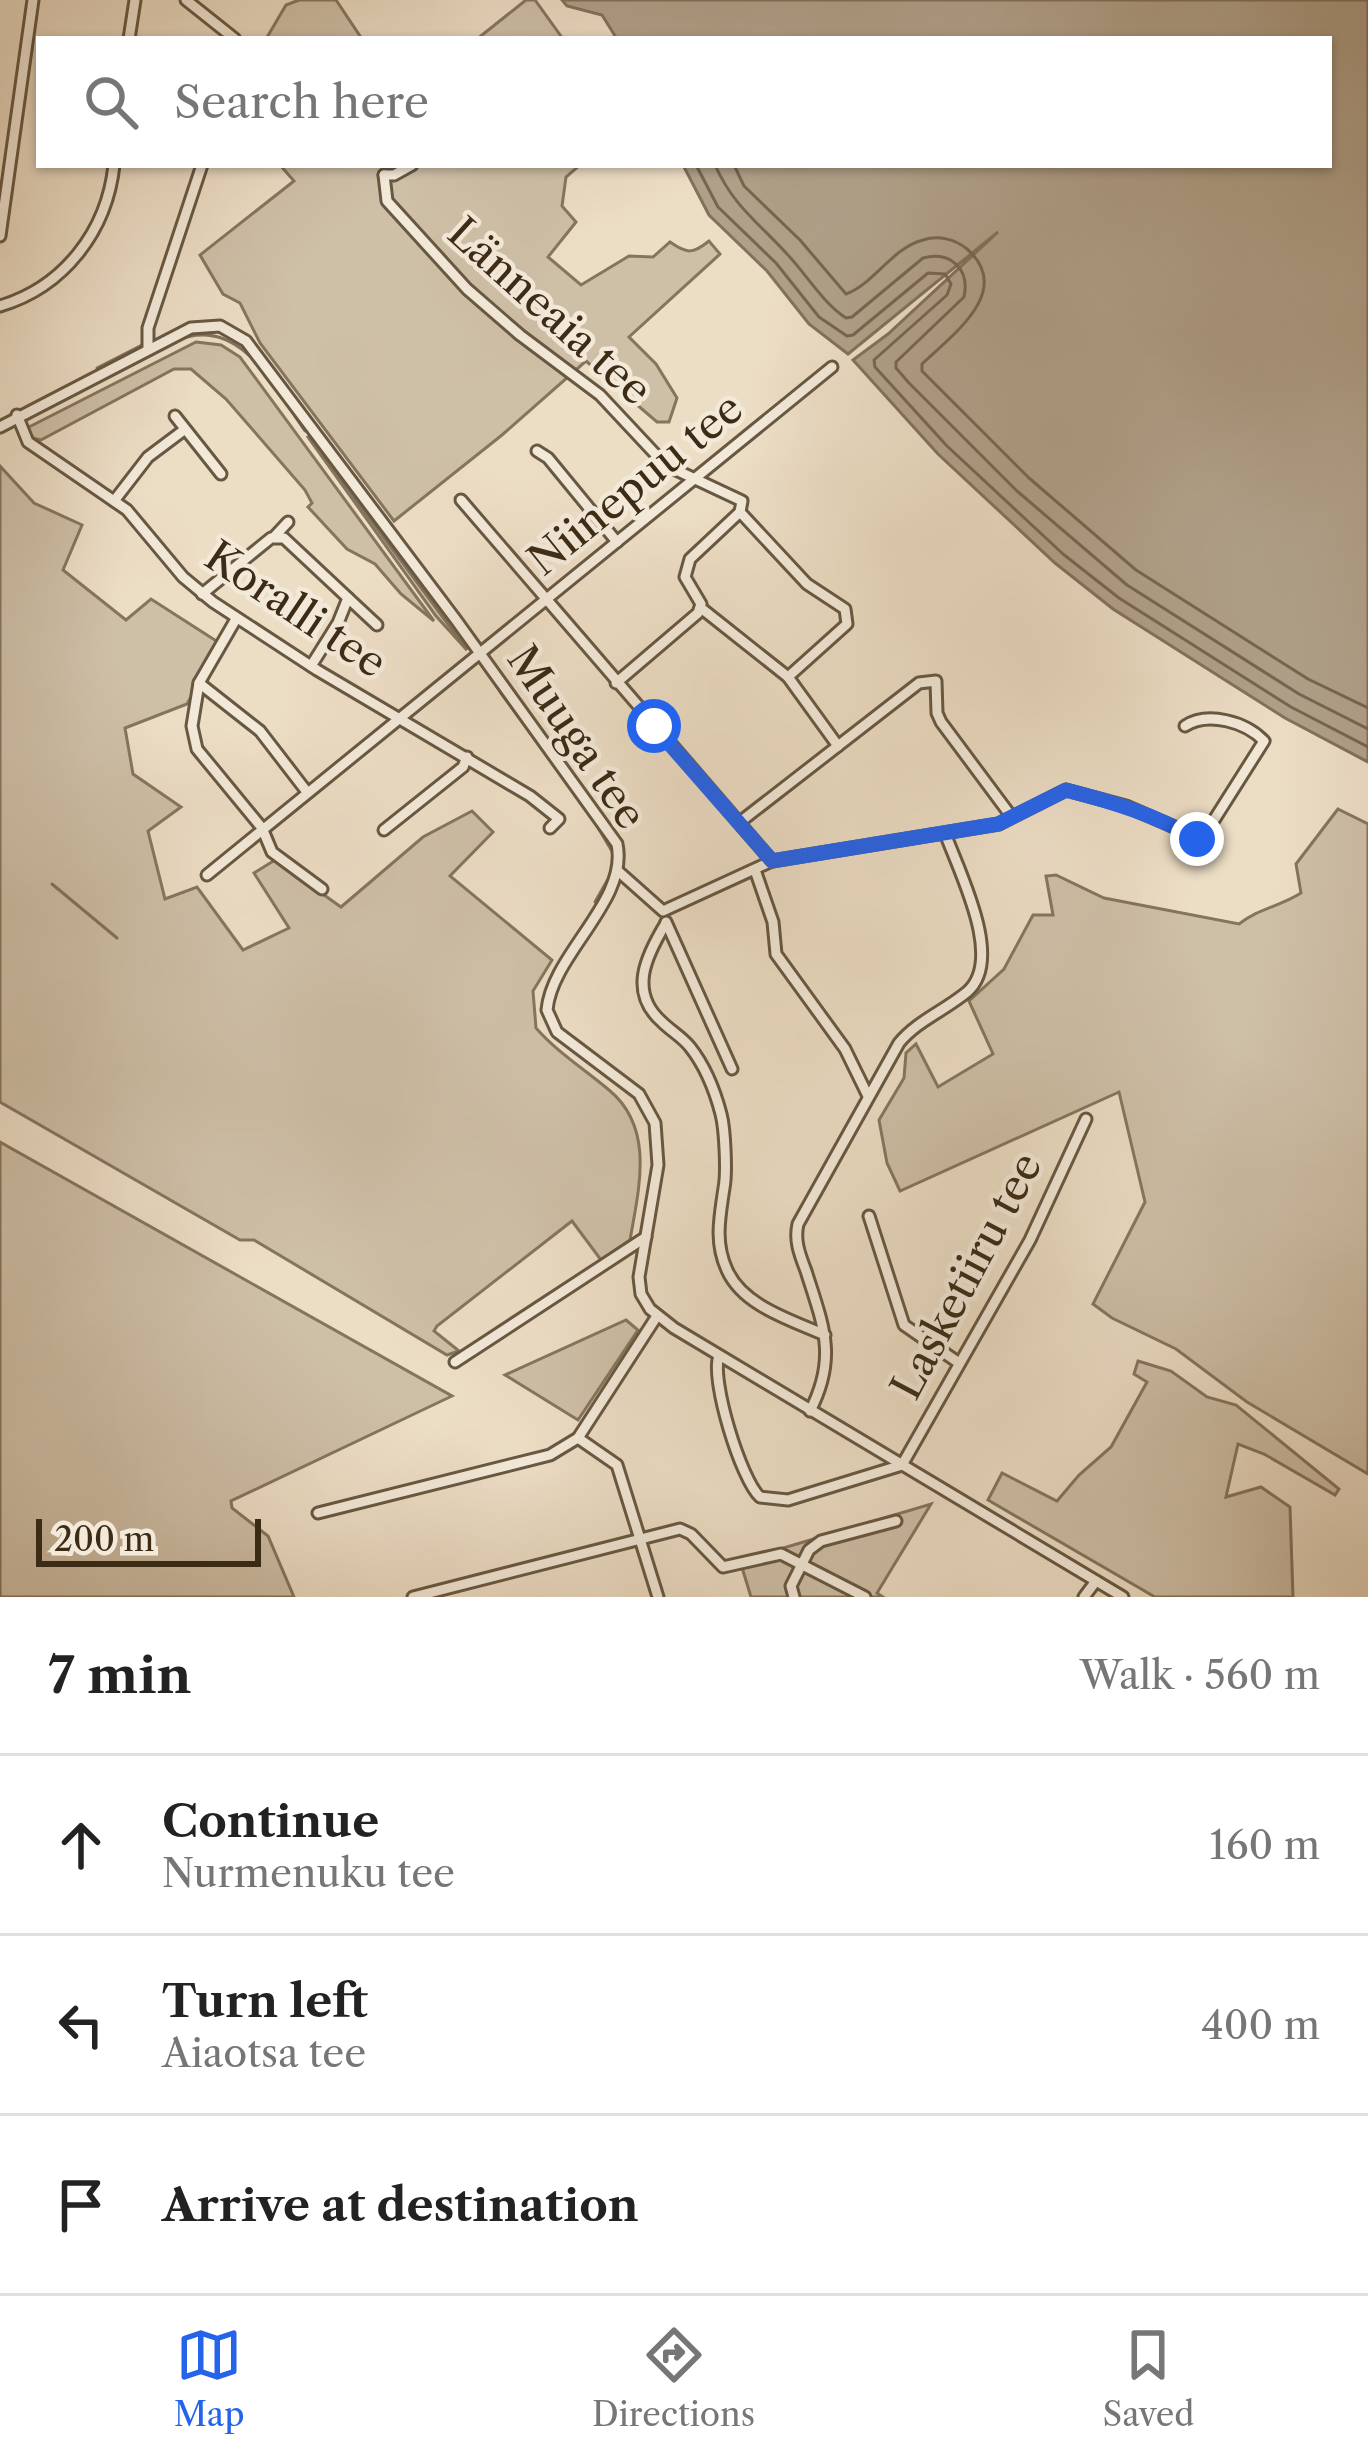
<!DOCTYPE html>
<meta charset="utf-8">
<style>
body{margin:0;font-family:"Libre Caslon Text",serif;background:#f6f6f6;color:#222}
.scale{position:absolute;left:36px;bottom:30px;width:225px;box-sizing:border-box;padding-left:12px;border:6px solid #3c2b15;border-top:0;font-size:33px;line-height:42px;white-space:nowrap;color:#3c2b15;-webkit-text-stroke:9px #f3e9d9;paint-order:stroke}
.stop{position:absolute;width:36px;height:36px;margin:-27px;border:9px solid #2563eb;border-radius:50%;background:#fff}
.stop.end{background:#2563eb;border-color:#fff;box-shadow:0 3px 12px #0008}
.list{margin:0;padding:0;list-style:none}
h2{display:flex;justify-content:space-between;align-items:center;height:156px;margin:0;padding:0 48px;font-size:51px}
h2 small{font-size:39px;font-weight:400;color:#767676}
.list li{display:grid;grid-template-columns:78px 1fr auto;gap:36px;align-items:center;box-sizing:border-box;height:180px;padding:0 48px;border-top:3px solid #e0e0e0}
.list b{display:block;font-size:45px;white-space:nowrap}
.list p{margin:0;font-size:39px;white-space:nowrap;color:#767676}
.list em{font-size:39px;font-style:normal;color:#767676}
.icon{flex:none;width:66px;height:66px;fill:none;stroke:currentColor;stroke-width:2;stroke-linecap:round;stroke-linejoin:round}
.map{position:relative;flex:none;width:1368px;height:1597px;overflow:hidden}
.search{position:absolute;background:#fff;box-shadow:0 3px 9px #0004;left:36px;right:36px;top:36px;height:132px;display:flex;align-items:center;gap:30px;box-sizing:border-box;padding:0 42px;border-radius:0px;color:#767676;font-size:45px}
.sheet{height:696px;background:#fff}
nav{display:flex;justify-content:space-around;align-items:center;box-sizing:border-box;height:168px;border-top:3px solid #e0e0e0;background:#fff;font-size:33px;color:#767676}
nav a{display:grid;justify-items:center;gap:6px}
nav .on{color:#2563eb}
.map>svg:first-child{display:block}
.green{fill:#cebfa7;stroke:#85755e;stroke-width:3}
.water{fill:#b0a089;stroke:#82715b;stroke-width:3}
.lines{fill:none;stroke-linecap:round;stroke-linejoin:round}
.shore{stroke:#76664f;stroke-width:3}
.stream{stroke:#82715b;stroke-width:3}
.minor-casing{stroke:#685841;stroke-width:15}
.minor{stroke:#f3e9d9;stroke-width:9}
.route{stroke:#2563eb;stroke-width:15}
.labels{text-anchor:middle;dominant-baseline:central;stroke-width:9;stroke-linejoin:round;paint-order:stroke}
.street-label{font-size:42px;fill:#3c2b15;stroke:#f3e9d9}
</style>
<div class="map">
<svg width="1368" height="1597" viewBox="0 0 1368 1597">
<rect width="100%" height="100%" fill="#ecddc5"/>
<filter id="stains"><feTurbulence type="fractalNoise" baseFrequency=".00167" numOctaves="4"/><feColorMatrix values="0 0 0 0 .2 0 0 0 0 .09 0 0 0 0 .02 0 0 0 .5 -.17"/></filter>
<radialGradient id="worn" r=".72"><stop offset=".6" stop-color="#630" stop-opacity="0"/><stop offset="1" stop-color="#630" stop-opacity=".3"/></radialGradient>
<g class="green">
<path d="M299 0H336L362 39H266L286 5Z"/>
<path d="M526 0H535L563 39H477Z"/>
<path d="M280 165H580L566 177 562 206 576 222 548 257 581 285 629 256 653 257 670 242C687 254 693 254 709 241L720 254 629 337 656 364 677 398 669 422H657L586 361 502 435 394 521 260 343 240 303 223 294 200 255 294 181Z"/>
<path d="M196 342 221 345 240 357 434 621 401 594 375 564 347 549 308 507 312 503 305 490 226 399 191 369H174L41 440 28 437 27 428Z"/>
<path d="M312 435 470 645 466 649 436 616 308 437Z"/>
<path d="M0 466 34 503 82 525 63 570 126 620 151 599 221 644 187 704 125 728 133 774 181 807 148 831 165 899 197 887 243 950 289 928 254 873 275 860 341 907 423 837 472 811 493 832 450 876 552 960 533 991 536 1028C557 1052 584 1069 609 1090 655 1128 639 1188 630 1240L601 1260 572 1221 437 1326 434 1331 459 1351 447 1355 254 1240H240L0 1102Z"/>
<path d="M1338 809 1368 824V1474L1247 1402 1176 1349 1112 1318 1093 1304 1145 1202 1119 1092 900 1191 887 1163 879 1120 904 1078 906 1053 916 1044 938 1087 993 1054 969 1001 1004 969 1033 915H1053L1046 876 1056 875 1104 898 1239 924C1259 908 1279 907 1301 893L1296 864Z"/>
<path d="M0 1142 452 1396 231 1501 232 1508 268 1536 294 1597H0Z"/>
<path d="M626 1320 638 1330 578 1420 505 1375Z"/>
<path d="M1138 1361 1171 1371 1207 1397 1236 1405 1339 1489 1335 1495 1264 1454 1238 1444 1226 1497 1261 1487 1290 1507 1293 1597H1155L988 1500 1002 1473 1057 1501 1079 1475 1111 1447 1147 1382 1134 1374Z"/>
<path d="M931 1504 877 1593 883 1597H751L740 1561Z"/>
</g>
<path class="water" d="M562 0H1368V762L1285 718 1113 609 1055 563 938 454 853 360 888 334 998 232 848 354 809 324 767 271 709 215 683 165H1329V39H617L602 15 567 6Z"/>
<g class="lines">
<g class="shore">
<path d="M696 165 718 207 776 263 819 317 847 336 853 335 928 273 945 274 951 284 947 295 874 360 875 367 947 446 1063 554 1119 598 1291 707 1368 747"/>
<path d="M715 165C734 207 757 221 787 254 807 275 822 302 846 318L852 317 923 258C951 251 970 269 964 297L896 362V368L909 383 1017 491 1127 585 1299 694 1368 729"/>
<path d="M734 165 744 186 800 240 846 294C874 284 892 248 923 240 938 235 955 239 967 249 1015 291 951 336 922 364V371L1029 478 1136 570 1308 679 1368 708"/>
</g>
<g class="stream">
<path d="M175 341C240 313 273 386 305 431"/>
<path d="M137 362 148 355"/>
<path d="M97 368 142 345"/>
<path d="M310 438 465 647"/>
<path d="M501 693 560 773"/>
<path d="M590 814 613 853"/>
<path d="M52 884 117 938"/>
<path d="M595 902 612 872"/>
</g>
<g class="minor-casing">
<g id="minor">
<path d="M186 0 235 39"/>
<path d="M129 39 135 0"/>
<path d="M384 175 387 201 467 289 520 335 600 395 658 457 676 470 742 501 740 512 807 584 845 609 847 624 788 677"/>
<path d="M384 175H394L412 165"/>
<path d="M0 236 33 0"/>
<path d="M0 306C64 287 107 231 114 165"/>
<path d="M148 348V328L202 165"/>
<path d="M17 415 28 442 127 510 183 577 213 602 317 670 530 796 559 819 550 828"/>
<path d="M175 416 221 474"/>
<path d="M0 427 191 328 220 326 246 341 456 620 617 844C629 901 552 954 547 1010L557 1032 639 1094 655 1123 658 1165 639 1277 641 1294 650 1309 674 1328 1123 1597"/>
<path d="M537 451 548 458 617 542"/>
<path d="M461 500 772 861"/>
<path d="M114 501 148 457 184 430"/>
<path d="M274 537 288 522"/>
<path d="M202 594 271 538H284L348 598 338 623 311 666"/>
<path d="M348 598 377 625"/>
<path d="M701 608 788 677 838 746"/>
<path d="M236 619 199 683 192 726 197 749 262 828 272 852 322 889"/>
<path d="M199 683 260 731 307 792"/>
<path d="M616 683 698 613 701 604 685 577 690 559 740 512"/>
<path d="M740 822 919 683 936 681 937 713 941 722 1011 816"/>
<path d="M384 830 463 767 467 757"/>
<path d="M755 870 773 922 776 954 845 1049 868 1096"/>
<path d="M618 871 663 911 772 861 999 824 1066 790 1126 806 1202 839 1264 741C1246 722 1208 711 1185 726"/>
<path d="M207 875 832 367"/>
<path d="M666 922 732 1069"/>
<path d="M666 923C646 956 628 992 662 1022 671 1031 682 1037 690 1047 705 1066 715 1091 721 1114 725 1129 727 1173 724 1188 720 1216 714 1242 727 1270 743 1306 791 1320 825 1335"/>
<path d="M869 1216 904 1325 959 1363"/>
<path d="M719 1356C710 1379 741 1480 760 1497L788 1500 902 1465"/>
<path d="M455 1362 646 1237"/>
<path d="M810 1411C838 1357 823 1325 806 1271 800 1255 794 1241 798 1224L899 1043C917 1021 944 1011 967 992 1005 960 959 872 945 833"/>
<path d="M578 1438 617 1465 658 1597"/>
<path d="M902 1465 1030 1240 1086 1119"/>
<path d="M318 1513 550 1455 578 1438 657 1316"/>
<path d="M413 1597 680 1529 691 1534 723 1567 781 1554 865 1597"/>
<path d="M794 1597 791 1586 809 1550 821 1541 896 1521"/>
<path d="M1084 1597 1096 1581"/>
</g>
</g>
<use href="#minor" class="minor"/>
</g>
<g class="lines">
<path class="route" d="M654 726 772 861 998 824 1066 790C1113 802 1155 815 1197 839"/>
</g>
<g class="labels">
<g class="street-label">
<text transform="translate(550 311) rotate(42)">Länneaia tee</text>
<text transform="translate(635 484) rotate(-39)">Niinepuu tee</text>
<text transform="translate(296 609) rotate(34)">Koralli tee</text>
<text transform="translate(577 737) rotate(56)">Muuga tee</text>
<text transform="translate(966 1276) rotate(-62)">Lasketiiru tee</text>
</g>
</g>
<rect width="100%" height="100%" filter="url(#stains)"/>
<rect width="100%" height="100%" fill="url(#worn)"/>
</svg>
<div class="scale">200 m</div>
<div class="stop" style="left:654px;top:726px"></div>
<div class="stop end" style="left:1197px;top:839px"></div>
<div class="search"><svg class="icon" aria-label="search" viewBox="0 0 24 24"><circle cx="10" cy="10" r="6"/><path d="M15 15l6 6"/></svg>Search here</div>
</div>
<section class="sheet">
<h2>7 min<small>Walk · 560 m</small></h2>
<ul class="list">
<li><svg class="icon" aria-label="ahead" viewBox="0 0 24 24"><path d="M12 20V5M6 11l6-6 6 6"/></svg><div><b>Continue</b><p>Nurmenuku tee</p></div><em>160 m</em></li>
<li><svg class="icon" aria-label="left" viewBox="0 0 24 24"><path d="M17 20v-9H6M10 6l-5 5 5 5"/></svg><div><b>Turn left</b><p>Aiaotsa tee</p></div><em>400 m</em></li>
<li><svg class="icon" aria-label="arrive" viewBox="0 0 24 24"><path d="M6 21V4h12l-3 4 3 4H6"/></svg><div><b>Arrive at destination</b></div></li>
</ul>
</section>
<nav>
<a class="on"><svg class="icon" aria-label="map" viewBox="0 0 24 24"><path d="M3 6l6-2 6 2 6-2v14l-6 2-6-2-6 2zM9 4v14M15 6v14"/></svg>Map</a>
<a><svg class="icon" aria-label="directions" viewBox="0 0 24 24"><path d="M12 3l9 9-9 9-9-9zM9 14v-3h6M13 9l2 2-2 2"/></svg>Directions</a>
<a><svg class="icon" aria-label="saved" viewBox="0 0 24 24"><path d="M7 4h10v16l-5-4-5 4z"/></svg>Saved</a>
</nav>
